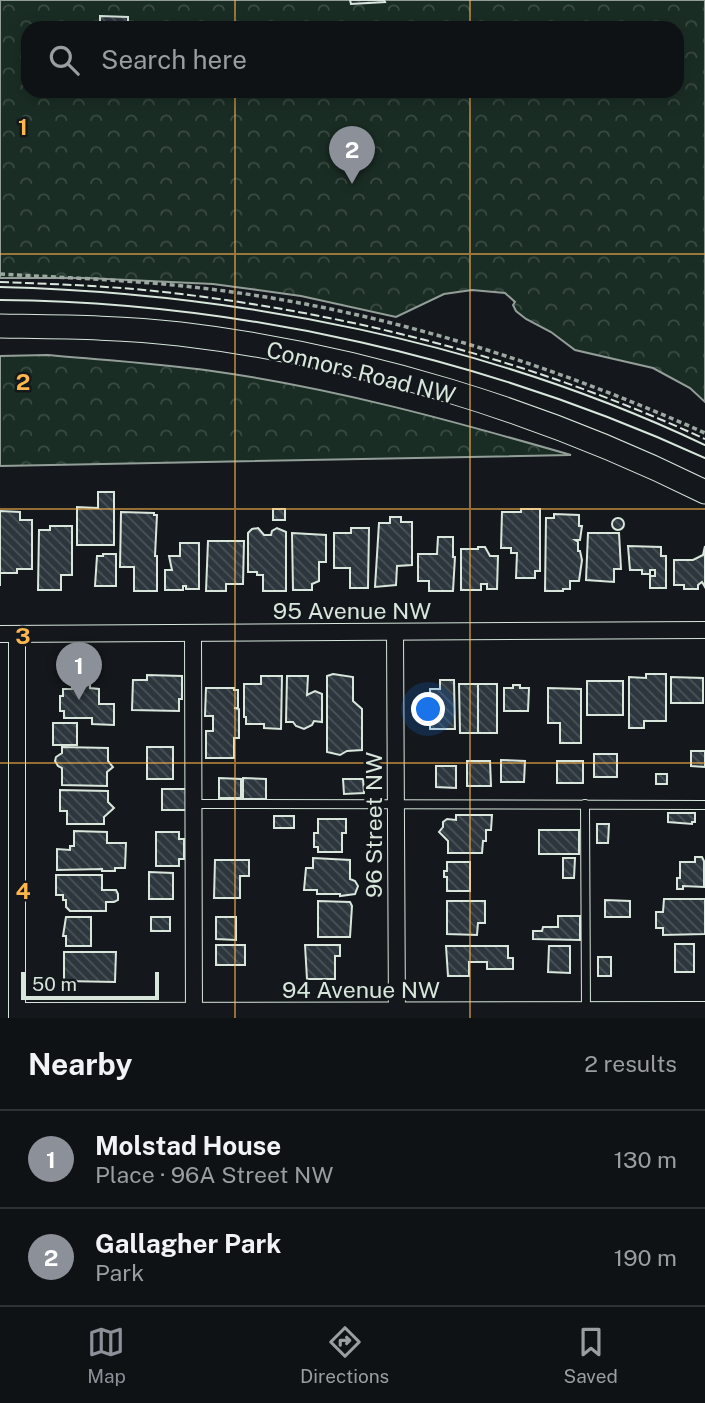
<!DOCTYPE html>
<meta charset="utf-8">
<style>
body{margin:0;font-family:"Public Sans",sans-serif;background:#1d2022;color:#f1f3f6}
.scale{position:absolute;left:21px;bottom:18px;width:138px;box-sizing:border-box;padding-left:7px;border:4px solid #d8e6dc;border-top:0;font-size:19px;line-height:24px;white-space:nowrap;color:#d8e6dc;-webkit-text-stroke:5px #14181c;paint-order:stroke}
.you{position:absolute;left:429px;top:710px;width:24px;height:24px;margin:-18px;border:5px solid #fff;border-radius:50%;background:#1a73e8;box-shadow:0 0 0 10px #1a73e833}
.badge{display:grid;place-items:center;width:46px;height:46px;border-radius:50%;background:#8c9099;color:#fff;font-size:23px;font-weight:700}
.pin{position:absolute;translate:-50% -58px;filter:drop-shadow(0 2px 4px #0008)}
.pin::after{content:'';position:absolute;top:37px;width:24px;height:21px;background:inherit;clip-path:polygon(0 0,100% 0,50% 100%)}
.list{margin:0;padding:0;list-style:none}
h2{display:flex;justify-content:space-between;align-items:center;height:91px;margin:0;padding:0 28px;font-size:30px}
h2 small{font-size:23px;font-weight:400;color:#9b9ea0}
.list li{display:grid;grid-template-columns:46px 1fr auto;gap:21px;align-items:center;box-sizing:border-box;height:98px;padding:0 28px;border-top:2px solid #2f3234}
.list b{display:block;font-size:26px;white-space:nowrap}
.list p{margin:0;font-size:23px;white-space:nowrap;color:#9b9ea0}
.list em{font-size:23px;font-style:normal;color:#9b9ea0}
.icon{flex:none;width:38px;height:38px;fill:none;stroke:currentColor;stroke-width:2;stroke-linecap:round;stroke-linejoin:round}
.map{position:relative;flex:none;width:705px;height:1018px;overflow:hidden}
.search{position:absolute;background:#0f1215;box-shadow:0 4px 18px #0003;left:21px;right:21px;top:21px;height:77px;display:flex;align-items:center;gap:18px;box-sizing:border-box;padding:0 24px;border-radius:21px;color:#9b9ea0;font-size:26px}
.sheet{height:287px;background:#0f1215}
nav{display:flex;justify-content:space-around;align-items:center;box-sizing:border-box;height:98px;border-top:2px solid #2f3234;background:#0f1215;font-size:19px;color:#9b9ea0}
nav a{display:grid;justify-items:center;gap:4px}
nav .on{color:#8c9099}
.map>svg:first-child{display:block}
.forest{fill:url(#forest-crowns);stroke:#939e99;stroke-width:2;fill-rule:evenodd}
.building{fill:url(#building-back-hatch);stroke:#d8e6dc;stroke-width:2}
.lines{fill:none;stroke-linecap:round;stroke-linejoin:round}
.service-casing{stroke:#d8e6dc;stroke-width:10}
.minor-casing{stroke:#d8e6dc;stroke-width:18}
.secondary-casing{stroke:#d8e6dc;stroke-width:25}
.path{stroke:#9da8a2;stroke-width:3.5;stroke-dasharray:5 3.5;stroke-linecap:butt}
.service{stroke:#14181c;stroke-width:8}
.minor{stroke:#14181c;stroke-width:16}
.secondary{stroke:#14181c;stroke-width:23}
.tram{stroke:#d8e6dc;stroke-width:2}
.fence{stroke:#d8e6dc;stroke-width:2;stroke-dasharray:9 3.5;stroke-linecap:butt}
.grid{fill:none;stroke:#ffb74d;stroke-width:2;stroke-opacity:0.55}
.labels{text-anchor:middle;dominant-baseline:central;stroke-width:5;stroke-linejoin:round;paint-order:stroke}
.street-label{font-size:23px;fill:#d8e6dc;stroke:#14181c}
.grid-label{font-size:23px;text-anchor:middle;font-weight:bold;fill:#ffb74d;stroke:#14181c;stroke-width:5;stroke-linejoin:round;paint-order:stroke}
</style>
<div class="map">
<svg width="705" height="1018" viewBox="0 0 705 1018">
<defs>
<pattern id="forest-crowns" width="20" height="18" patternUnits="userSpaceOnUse" patternTransform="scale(1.75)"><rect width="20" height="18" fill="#1a2d24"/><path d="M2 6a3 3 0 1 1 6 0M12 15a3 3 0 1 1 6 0" fill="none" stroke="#3b4b43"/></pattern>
<pattern id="building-back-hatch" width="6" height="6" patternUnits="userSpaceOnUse" patternTransform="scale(1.75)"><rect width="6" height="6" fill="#2c363c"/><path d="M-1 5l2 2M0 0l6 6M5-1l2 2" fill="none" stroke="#4a5358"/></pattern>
</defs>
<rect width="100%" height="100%" fill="#14181c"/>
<g class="forest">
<path d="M0 0H705V402L690 388 653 368 575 350 551 332 526 319 516 311 513 305 515 302 505 293 472 290 444 294 396 317 301 296 213 284 86 278H0ZM28 28H677V91H28Z"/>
<path d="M47 355C102 360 157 363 212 371 334 388 453 421 571 455L0 466V356Z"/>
</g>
<g class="building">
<path d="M350 0H384L385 2 351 4Z"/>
<path d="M100 16 128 17V28H100Z"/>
<path d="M98 492H114V545H77V507L98 508Z"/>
<rect x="273" y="509" width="12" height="11"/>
<path d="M521 509H540V571H535V578H516L517 553H511V548H501L502 512H521Z"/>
<path d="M0 511 20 512V520H32V569H17V573H0V586Z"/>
<path d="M121 512 154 513V515H157L155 556H157V591H134V567H120Z"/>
<path d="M554 514 579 515V526H582L580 540H575L578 542V551H580L582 560 579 581H570V589H563V591H545L546 518H554Z"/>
<path d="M390 517H401V522H412V565L397 566 396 585 375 587 379 523H390Z"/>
<circle cx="618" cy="524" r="6"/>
<path d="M50 526H72V575H61V590H38L39 530H50Z"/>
<path d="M258 528 264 535H271L272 531 277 528 286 532V591H263V575H257V572H248V533L252 529Z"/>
<path d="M351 528H369L368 588H350V568H334V533H351Z"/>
<path d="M292 533 326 535V562H319V581L312 584V590H293Z"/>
<path d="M588 533H619L621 569H614V582L586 580Z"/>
<path d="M438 537H453V557H455L453 591H429V581H418V554H437Z"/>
<path d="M208 541H244L243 584H226V591H206Z"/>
<path d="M180 543H199V589H186V586H183V590H165V570H172L169 556H180Z"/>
<path d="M628 546 661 547V556H666V588H650V576H655V570H650V574H642V570H630Z"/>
<path d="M705 546V587L702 582 698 585V589H684V585H674V560H693L703 555Z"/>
<path d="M478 547H485L490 556H498L497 589H487V584H481V590H461V549H478Z"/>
<path d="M103 554H116V586H95L97 556H103Z"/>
<path d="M333 674 353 677V701L362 709V750L347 751 340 755 327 752V676Z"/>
<path d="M646 674H666V721H644V728H629V677L646 678Z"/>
<path d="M147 675 182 676V699H179V711L132 710 133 680H147Z"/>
<path d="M261 676H282L281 729 264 728V724H246V717H244V684H261Z"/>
<path d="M287 676H308L307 695 315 691 322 694V722L314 721 312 725 304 729 296 726 293 722H286Z"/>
<path d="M671 677 703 678V703H671Z"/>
<path d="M440 680H454L455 729H430V689H440Z"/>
<rect x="587" y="681" width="36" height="34"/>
<path d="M72 682H90V688L99 689V704H114V725L92 724V718H64V711H60V696H63V689H72Z"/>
<path d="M459 684H478V733H460Z"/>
<rect x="478" y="684" width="19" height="49"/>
<path d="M513 685H520V688H529L528 711H504V688H513Z"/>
<path d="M206 688H234V690H238V708H234L239 709V738H234V758H206V731H213V716H205Z"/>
<path d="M548 688 581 689V743H560V723H548Z"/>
<rect x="53" y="723" width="24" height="22"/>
<path d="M62 747 108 748V761L113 767 107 772V786L62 785V768L58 766 55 761 56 757 62 753Z"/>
<rect x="147" y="747" width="26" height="32"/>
<path d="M691 751H705V767L691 766Z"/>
<rect x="594" y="754" width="23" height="23"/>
<path d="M501 760 525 761 524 782H501Z"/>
<path d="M467 761H490L491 786H467Z"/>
<rect x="557" y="761" width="26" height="22"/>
<path d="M436 766H456V788L436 787Z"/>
<rect x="656" y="774" width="11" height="10"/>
<path d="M219 778 241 779V798H219Z"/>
<path d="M243 778 266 779V799H243Z"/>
<path d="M343 779H363L364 793 344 794Z"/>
<rect x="162" y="789" width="24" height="21"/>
<path d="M60 790 108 791V802L114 808 104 817V824H67V811H60Z"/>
<path d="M668 813H695V822H692V824L668 822Z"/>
<path d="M456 815H492L491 830H486V841H483L482 853H448V841L439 832 443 827V822L447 819 456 820Z"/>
<rect x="274" y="816" width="20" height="12"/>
<path d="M318 819H346V833H342V852H318V847H314V833H318Z"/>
<path d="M597 824H609L608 843H597Z"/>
<rect x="539" y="830" width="40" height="24"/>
<path d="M74 831 107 832V843H126L125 868H115V871H102V869L57 870V849L70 850V846H74Z"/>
<path d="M156 832H179V839H184V859H179V866H156Z"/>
<path d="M695 857H702L704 861V887L683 886V889H677V878H680V862H695Z"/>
<path d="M313 858 350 860V879L355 881 358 886 355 894 340 896V894H317V890H304L306 868H313Z"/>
<path d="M563 858H575L574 878H563Z"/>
<path d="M215 860H249V876H240V898H214Z"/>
<path d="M447 862H470V891H447V877H444V871H447Z"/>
<path d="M149 872 173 873V899H149Z"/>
<path d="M56 875H102V890H116L118 894V900L114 902H106V911H70L66 907V900H63V895H56Z"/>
<path d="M664 899H705V934L663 935V928H656V912H663Z"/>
<path d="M605 900 630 901V917H605Z"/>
<path d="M318 901 350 902 352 906 350 937H318Z"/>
<path d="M447 901H485V923H478L477 935 447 934Z"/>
<path d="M558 916H580V940L533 939V931H542L543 927H558Z"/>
<path d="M66 917H91V946H66V936H63Z"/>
<rect x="151" y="917" width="19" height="14"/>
<path d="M216 917H236V940L216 939Z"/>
<rect x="675" y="944" width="19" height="28"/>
<rect x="216" y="945" width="29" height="20"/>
<path d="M305 945H340V956H335V979H307Z"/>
<path d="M446 946H508V958H513V969H487V962H469V976H448Z"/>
<path d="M549 946H570V973L548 972Z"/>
<path d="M64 952H116L115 982 64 981Z"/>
<rect x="598" y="957" width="13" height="19"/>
</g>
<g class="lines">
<g class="service-casing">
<g id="service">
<path d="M194 804 705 805"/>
<path d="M585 804 586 1011"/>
</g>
</g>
<g class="minor-casing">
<g id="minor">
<path d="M395 632 397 1018"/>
<path d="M193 633 194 1018"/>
<path d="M0 634 705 630"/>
<path d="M17 1011 705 1010"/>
<path d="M17 1018V634"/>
</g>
</g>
<g class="secondary-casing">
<path id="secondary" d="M0 326C60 327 120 327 180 334 359 355 544 412 705 492"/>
</g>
<path class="path" d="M0 274C67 278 135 280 201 288 375 308 546 362 705 433"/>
<use href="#service" class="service"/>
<use href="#minor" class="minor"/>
<use href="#secondary" class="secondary"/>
<g class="tram">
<path d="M0 287C239 293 488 342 705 445"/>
<path d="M0 300C241 302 486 358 705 458"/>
</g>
<path class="fence" d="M0 282C55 284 110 286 164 292 350 313 535 361 705 439"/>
</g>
<path class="grid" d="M235 0V28M470 0V28M235 91V1018M470 91V1018M0 254H705M0 509H705M0 763H705"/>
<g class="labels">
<g class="street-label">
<text transform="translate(361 372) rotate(14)">Connors Road NW</text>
<text x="352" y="610">95 Avenue NW</text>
<text transform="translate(373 825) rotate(-90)">96 Street NW</text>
<text x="361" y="989">94 Avenue NW</text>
</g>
</g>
<g class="grid-label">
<text x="23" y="135">1</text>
<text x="23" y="390">2</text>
<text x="23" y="644">3</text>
<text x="23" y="899">4</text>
</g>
</svg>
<div class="scale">50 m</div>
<div class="you"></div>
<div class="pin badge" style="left:79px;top:700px">1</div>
<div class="pin badge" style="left:352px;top:184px">2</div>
<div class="search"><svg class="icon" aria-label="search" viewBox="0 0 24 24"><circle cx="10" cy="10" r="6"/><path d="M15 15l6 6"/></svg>Search here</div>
</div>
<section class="sheet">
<h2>Nearby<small>2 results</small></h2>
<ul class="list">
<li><span class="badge">1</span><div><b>Molstad House</b><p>Place · 96A Street NW</p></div><em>130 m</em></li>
<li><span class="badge">2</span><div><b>Gallagher Park</b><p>Park</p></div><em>190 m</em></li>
</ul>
</section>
<nav>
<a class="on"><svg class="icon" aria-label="map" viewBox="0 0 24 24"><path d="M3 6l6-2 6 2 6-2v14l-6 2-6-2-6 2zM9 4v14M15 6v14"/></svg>Map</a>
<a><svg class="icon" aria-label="directions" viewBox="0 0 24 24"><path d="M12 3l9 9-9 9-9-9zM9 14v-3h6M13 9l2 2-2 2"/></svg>Directions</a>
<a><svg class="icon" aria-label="saved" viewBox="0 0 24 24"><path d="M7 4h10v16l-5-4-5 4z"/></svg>Saved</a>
</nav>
